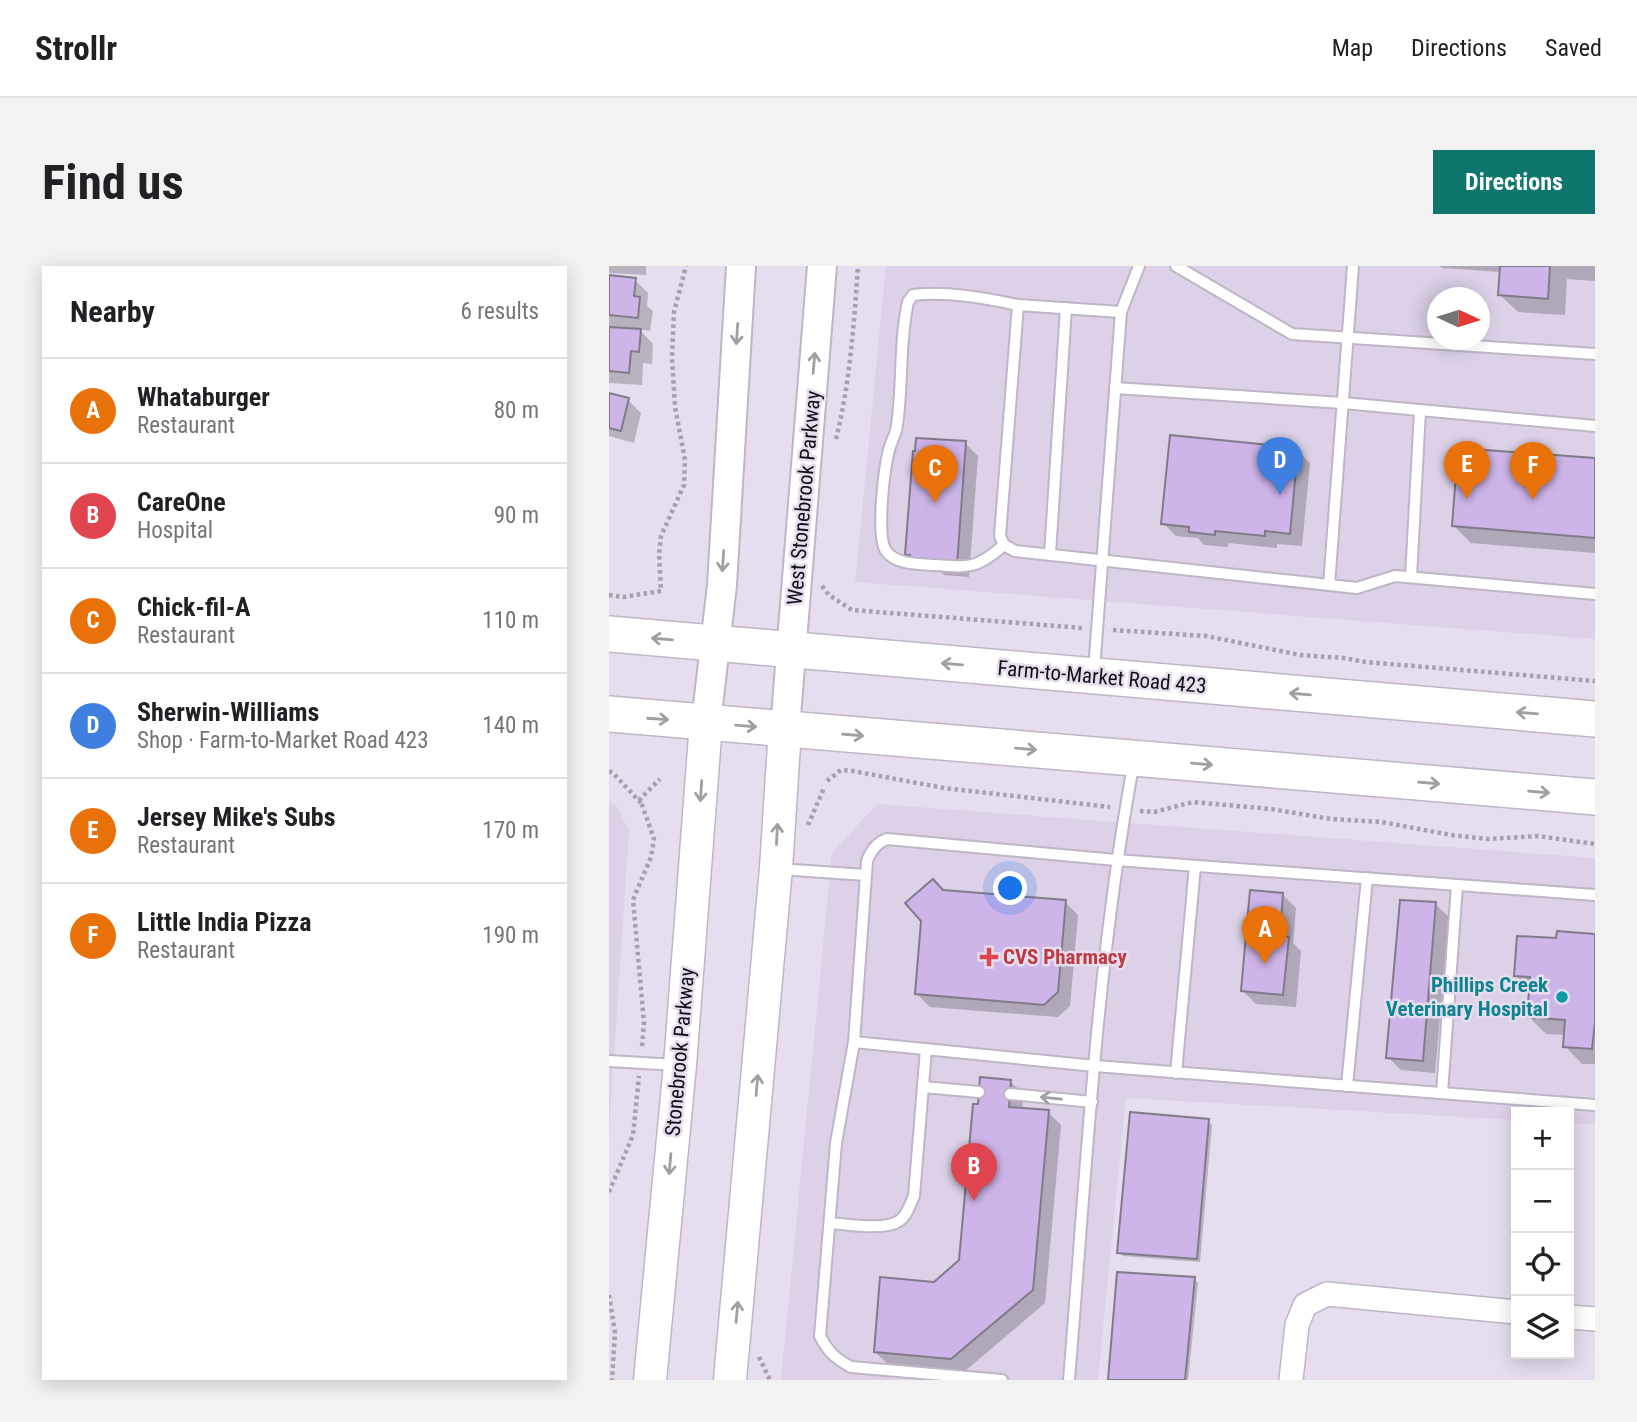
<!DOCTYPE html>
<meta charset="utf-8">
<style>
body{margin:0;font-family:"Roboto Condensed",sans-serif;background:#f2f2f2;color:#202124}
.controls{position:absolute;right:21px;bottom:21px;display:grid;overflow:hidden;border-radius:0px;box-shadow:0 4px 18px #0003}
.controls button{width:63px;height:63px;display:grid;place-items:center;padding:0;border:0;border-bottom:2px solid #e0e0e0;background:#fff;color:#202124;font:35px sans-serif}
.compass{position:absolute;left:818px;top:21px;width:63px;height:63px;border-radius:50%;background:#fff;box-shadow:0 4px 18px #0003;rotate:94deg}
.you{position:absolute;left:402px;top:623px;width:24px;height:24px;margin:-18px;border:5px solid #fff;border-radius:50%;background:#1a73e8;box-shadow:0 0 0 10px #1a73e833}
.badge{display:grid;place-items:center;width:46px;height:46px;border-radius:50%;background:#0f766e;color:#fff;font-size:23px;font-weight:700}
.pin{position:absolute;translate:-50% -58px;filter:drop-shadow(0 2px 4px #0008)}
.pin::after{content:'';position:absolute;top:37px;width:24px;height:21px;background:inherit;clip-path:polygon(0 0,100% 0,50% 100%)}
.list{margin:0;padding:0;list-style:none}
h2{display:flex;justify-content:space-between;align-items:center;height:91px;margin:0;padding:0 28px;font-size:30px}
h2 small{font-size:23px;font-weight:400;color:#757577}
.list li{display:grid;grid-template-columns:46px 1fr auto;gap:21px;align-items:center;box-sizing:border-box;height:105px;padding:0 28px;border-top:2px solid #e0e0e0}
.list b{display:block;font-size:26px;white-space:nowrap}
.list p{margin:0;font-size:23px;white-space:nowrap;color:#757577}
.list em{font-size:23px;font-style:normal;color:#757577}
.icon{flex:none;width:38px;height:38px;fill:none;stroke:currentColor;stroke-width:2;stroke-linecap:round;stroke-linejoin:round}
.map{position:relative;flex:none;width:986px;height:1114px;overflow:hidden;border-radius:0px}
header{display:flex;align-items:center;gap:42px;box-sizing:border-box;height:98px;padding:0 35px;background:#fff;border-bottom:2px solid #e0e0e0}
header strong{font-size:33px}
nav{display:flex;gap:38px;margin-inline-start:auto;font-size:24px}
.intro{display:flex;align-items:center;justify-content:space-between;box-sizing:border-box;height:168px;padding:0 42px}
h1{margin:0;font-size:49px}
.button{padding:18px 32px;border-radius:0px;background:#0f766e;color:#fff;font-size:24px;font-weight:700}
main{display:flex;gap:42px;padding:0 42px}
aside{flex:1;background:#fff;border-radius:0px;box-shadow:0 4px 18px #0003}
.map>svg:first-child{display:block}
.built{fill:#dcd1e7;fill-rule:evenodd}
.shadow{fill:#0003}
.building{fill:#ceb5e9;stroke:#817a88;stroke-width:2}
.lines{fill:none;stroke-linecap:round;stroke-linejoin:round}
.service-casing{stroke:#beb6c6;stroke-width:14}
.minor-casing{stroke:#beb6c6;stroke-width:26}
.tertiary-casing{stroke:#beb6c6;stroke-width:32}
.secondary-casing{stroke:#beb6c6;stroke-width:35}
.primary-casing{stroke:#beb6c6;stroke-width:38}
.path{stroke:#a69fac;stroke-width:4.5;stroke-dasharray:3.5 3.5;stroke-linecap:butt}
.service{stroke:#fff;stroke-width:10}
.minor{stroke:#fff;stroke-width:23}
.tertiary{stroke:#fff;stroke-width:28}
.secondary{stroke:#fff;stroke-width:32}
.primary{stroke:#fff;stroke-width:35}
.oneway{stroke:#a19fa1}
.health-dot{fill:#e0444e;stroke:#e6deee;stroke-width:2.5}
.culture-dot{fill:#0f9aa8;stroke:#e6deee;stroke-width:2.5}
.labels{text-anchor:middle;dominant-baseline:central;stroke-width:5;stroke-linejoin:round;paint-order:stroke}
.street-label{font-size:21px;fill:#131015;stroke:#e6deee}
.health-label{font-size:21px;font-weight:bold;fill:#be3a42;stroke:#e6deee;text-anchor:start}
.culture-label{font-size:21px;font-weight:bold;fill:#0d838f;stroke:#e6deee;text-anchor:end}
</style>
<header>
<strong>Strollr</strong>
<nav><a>Map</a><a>Directions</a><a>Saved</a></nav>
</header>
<div class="intro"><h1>Find us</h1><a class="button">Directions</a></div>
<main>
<aside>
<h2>Nearby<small>6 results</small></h2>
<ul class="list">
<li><span class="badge" style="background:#e8710a">A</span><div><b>Whataburger</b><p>Restaurant</p></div><em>80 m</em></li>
<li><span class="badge" style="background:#e0444e">B</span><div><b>CareOne</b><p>Hospital</p></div><em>90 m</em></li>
<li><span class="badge" style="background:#e8710a">C</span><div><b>Chick-fil-A</b><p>Restaurant</p></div><em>110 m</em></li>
<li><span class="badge" style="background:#3f7fe0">D</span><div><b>Sherwin-Williams</b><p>Shop · Farm-to-Market Road 423</p></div><em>140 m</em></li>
<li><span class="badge" style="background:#e8710a">E</span><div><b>Jersey Mike's Subs</b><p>Restaurant</p></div><em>170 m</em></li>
<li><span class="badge" style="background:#e8710a">F</span><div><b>Little India Pizza</b><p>Restaurant</p></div><em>190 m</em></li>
</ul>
</aside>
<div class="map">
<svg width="986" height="1114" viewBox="0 0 986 1114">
<rect width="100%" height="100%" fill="#e6deee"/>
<g class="built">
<path d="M277 0H986V373L246 316ZM828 32H870V74H828Z"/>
<path d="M0 534 7 539 20 565 0 866Z"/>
<path d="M268 538 986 592V858L960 857V846H907V854L517 832 489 1114H172L223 587Z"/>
</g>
<g class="shadow">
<path d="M0 0H37V9L0 7Z"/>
<path d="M831 0H986V15L958 13 956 49 909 46 891 29 893 6 833 2Z"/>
<path d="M0 11 26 14 39 27 38 40 44 45 41 65 30 63 44 78 43 98 34 97 33 119 0 117Z"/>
<path d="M0 129 19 134 32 147 25 177 0 170Z"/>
<path d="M356 177 369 190 360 311 335 309 331 305 315 304 298 288Z"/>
<path d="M688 184 701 197 693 280 668 278V282L619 277V281L595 279 589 272 567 270 554 257Z"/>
<path d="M986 194V287L862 277 845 260Z"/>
<path d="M335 626 456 636 469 649 461 740 449 751 321 741 308 728Z"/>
<path d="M674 629 687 642 684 677 692 685 687 741 647 738 633 724Z"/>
<path d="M826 638 840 651 826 807 792 804 779 791Z"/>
<path d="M986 669V798H973L956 780 957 769 937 768 920 751 922 724 907 710 949 674Z"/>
<path d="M401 815 415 829 413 844 439 846 452 859 436 1037 356 1105 280 1099 266 1086 326 1017 352 995 370 840Z"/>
<path d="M599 855 603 859 591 996 514 990 510 986Z"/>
<path d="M585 1013 589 1017 579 1114H501Z"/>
</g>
<g class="building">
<path d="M891 0H941L939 33 889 29Z"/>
<path d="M0 9 27 12 25 30 31 31 29 52 0 49Z"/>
<path d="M0 61 32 63 30 86 22 85 20 107 0 105Z"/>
<path d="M0 127 20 132 12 165 0 162Z"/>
<path d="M561 169 689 182 681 268 656 265V270L606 265V269L580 266V261L552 258Z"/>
<path d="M307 172 357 175 348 299 320 297V293L300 292 301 289H296L304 185H306Z"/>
<path d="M849 182 986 192V272L843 260Z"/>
<path d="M324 613 334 624 457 634 449 726 435 739 306 728 312 655 296 637Z"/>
<path d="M641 624 674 627 671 670 680 671 674 729 632 725Z"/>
<path d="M791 634 827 636 814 795 777 792Z"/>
<path d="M948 665 986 668V756L983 783 954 781 956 754 918 751 921 711 905 710 908 670 947 672Z"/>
<path d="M371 811 402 814 400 841 440 844 424 1024 342 1093 265 1086 271 1011 325 1016 350 994 364 838H369Z"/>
<path d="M521 846 600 853 588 993 508 987Z"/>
<path d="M508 1006 586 1011 576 1114H499Z"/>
</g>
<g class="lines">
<g class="service-casing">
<g id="service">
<path d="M567 0 683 68 986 88"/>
<path d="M512 46 409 39 391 270 395 279 406 285 748 322 786 310 986 328"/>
<path d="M506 122 734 137 986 160"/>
<path d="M395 279C369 302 360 302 327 299 311 298 287 299 277 285 267 270 275 203 280 184 282 176 287 168 288 159 294 119 290 76 299 36L304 29C338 25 376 32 409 39"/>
<path d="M441 288 457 42"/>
<path d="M802 311 811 145"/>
<path d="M720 319 744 0"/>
<path d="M485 404 512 46 530 0"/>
<path d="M170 603 257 609"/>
<path d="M245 776 486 800 986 839"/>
<path d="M0 795 68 799"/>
<path d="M567 807 586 600"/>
<path d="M738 820 758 612"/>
<path d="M314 821 370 826"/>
<path d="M833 827 848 619"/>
<path d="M401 828 483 836"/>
<path d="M221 957C238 958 275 965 290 955 298 950 301 939 305 930L317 783"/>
<path d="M393 1114 242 1101C227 1093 219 1086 211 1070L227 877 245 776 258 595C262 585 267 577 278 573L507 594 986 629"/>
<path d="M460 1114C477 908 487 699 525 495"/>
</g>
</g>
<g class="minor-casing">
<g id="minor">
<path d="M960 1051 986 1053"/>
<path d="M682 1114 688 1059 696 1039 718 1028 907 1046"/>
</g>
</g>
<g class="tertiary-casing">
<g id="tertiary">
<path d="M97 457 113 319 132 0"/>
<path d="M176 463 213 0"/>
</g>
</g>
<g class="secondary-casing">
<g id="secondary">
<path d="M41 1114 71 799 97 457"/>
<path d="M121 1114 167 602 176 463"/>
</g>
</g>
<g class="primary-casing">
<g id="primary">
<path d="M0 368 986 453"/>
<path d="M0 448 986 531"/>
</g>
</g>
<g class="path">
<path d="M227 173C241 117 245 58 249 0"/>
<path d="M213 320 220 329 243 344 474 362"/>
<path d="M0 329 14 331 52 325 50 288 52 270 75 219 76 194 66 141 63 91 65 46 77 0"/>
<path d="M504 364 597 370 691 389 735 392 756 396 986 415"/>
<path d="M0 505 4 507 32 537"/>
<path d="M218 515 232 504 244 505 335 522 501 541"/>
<path d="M531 545 545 546 584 536 662 543 722 553 773 556 842 569 879 573 929 570 986 578"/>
<path d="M199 559 215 522"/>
<path d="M33 780 35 757 24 634 42 591 45 573 31 533 51 513"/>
<path d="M0 926 24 869 30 810"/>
<path d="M0 1029 6 1067 3 1114"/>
<path d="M150 1091 161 1114"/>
</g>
<use href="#service" class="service"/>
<use href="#minor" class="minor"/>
<use href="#tertiary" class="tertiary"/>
<use href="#secondary" class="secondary"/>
<use href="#primary" class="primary"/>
</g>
<defs><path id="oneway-shaft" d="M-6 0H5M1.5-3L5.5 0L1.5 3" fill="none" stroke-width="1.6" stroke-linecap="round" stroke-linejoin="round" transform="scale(1.75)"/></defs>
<g class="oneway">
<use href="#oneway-shaft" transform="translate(128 68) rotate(94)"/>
<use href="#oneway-shaft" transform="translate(205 97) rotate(-85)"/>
<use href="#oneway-shaft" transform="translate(114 295) rotate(94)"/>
<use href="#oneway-shaft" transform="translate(53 373) rotate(-175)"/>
<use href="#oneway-shaft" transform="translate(343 398) rotate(-175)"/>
<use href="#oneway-shaft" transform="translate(691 428) rotate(-175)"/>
<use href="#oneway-shaft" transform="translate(918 447) rotate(-175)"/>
<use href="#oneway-shaft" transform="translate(49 453) rotate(4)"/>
<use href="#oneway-shaft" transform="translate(137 460) rotate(5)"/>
<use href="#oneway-shaft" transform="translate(244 469) rotate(5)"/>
<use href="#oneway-shaft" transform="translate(417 483) rotate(5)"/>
<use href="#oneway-shaft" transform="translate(593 498) rotate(5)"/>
<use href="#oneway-shaft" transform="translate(820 517) rotate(5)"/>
<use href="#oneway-shaft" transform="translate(92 525) rotate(94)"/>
<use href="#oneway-shaft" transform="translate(930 526) rotate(5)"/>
<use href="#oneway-shaft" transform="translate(168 568) rotate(-87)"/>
<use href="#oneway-shaft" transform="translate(148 819) rotate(-85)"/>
<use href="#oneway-shaft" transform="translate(442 832) rotate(-174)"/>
<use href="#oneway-shaft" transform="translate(61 898) rotate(95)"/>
<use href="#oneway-shaft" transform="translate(128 1046) rotate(-85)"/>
</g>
<path class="health-dot" d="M376.5 680.5h7v7h7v7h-7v7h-7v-7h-7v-7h7z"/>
<circle class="culture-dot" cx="953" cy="731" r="7"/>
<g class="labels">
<g class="street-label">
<text transform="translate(195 232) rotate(-85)">West Stonebrook Parkway</text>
<text transform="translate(493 411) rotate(5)">Farm-to-Market Road 423</text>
<text transform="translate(71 786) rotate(-85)">Stonebrook Parkway</text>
</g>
<g class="health-label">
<text x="394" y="691">CVS Pharmacy</text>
</g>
<g class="culture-label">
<text x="939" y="719">Phillips Creek<tspan x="939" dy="24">Veterinary Hospital</tspan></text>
</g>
</g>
</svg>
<div class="controls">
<button>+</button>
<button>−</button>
<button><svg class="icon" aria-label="locate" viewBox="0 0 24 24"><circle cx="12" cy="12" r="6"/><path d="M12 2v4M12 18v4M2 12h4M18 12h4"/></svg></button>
<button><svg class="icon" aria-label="layers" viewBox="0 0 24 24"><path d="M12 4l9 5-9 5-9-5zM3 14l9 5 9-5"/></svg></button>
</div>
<svg class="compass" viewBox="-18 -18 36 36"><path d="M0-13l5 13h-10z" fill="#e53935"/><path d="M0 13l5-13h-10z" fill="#757577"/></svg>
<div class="you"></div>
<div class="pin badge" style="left:656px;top:698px;background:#e8710a">A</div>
<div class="pin badge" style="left:365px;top:935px;background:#e0444e">B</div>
<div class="pin badge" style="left:326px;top:237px;background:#e8710a">C</div>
<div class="pin badge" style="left:671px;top:229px;background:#3f7fe0">D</div>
<div class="pin badge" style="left:858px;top:233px;background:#e8710a">E</div>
<div class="pin badge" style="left:924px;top:234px;background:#e8710a">F</div>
</div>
</main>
